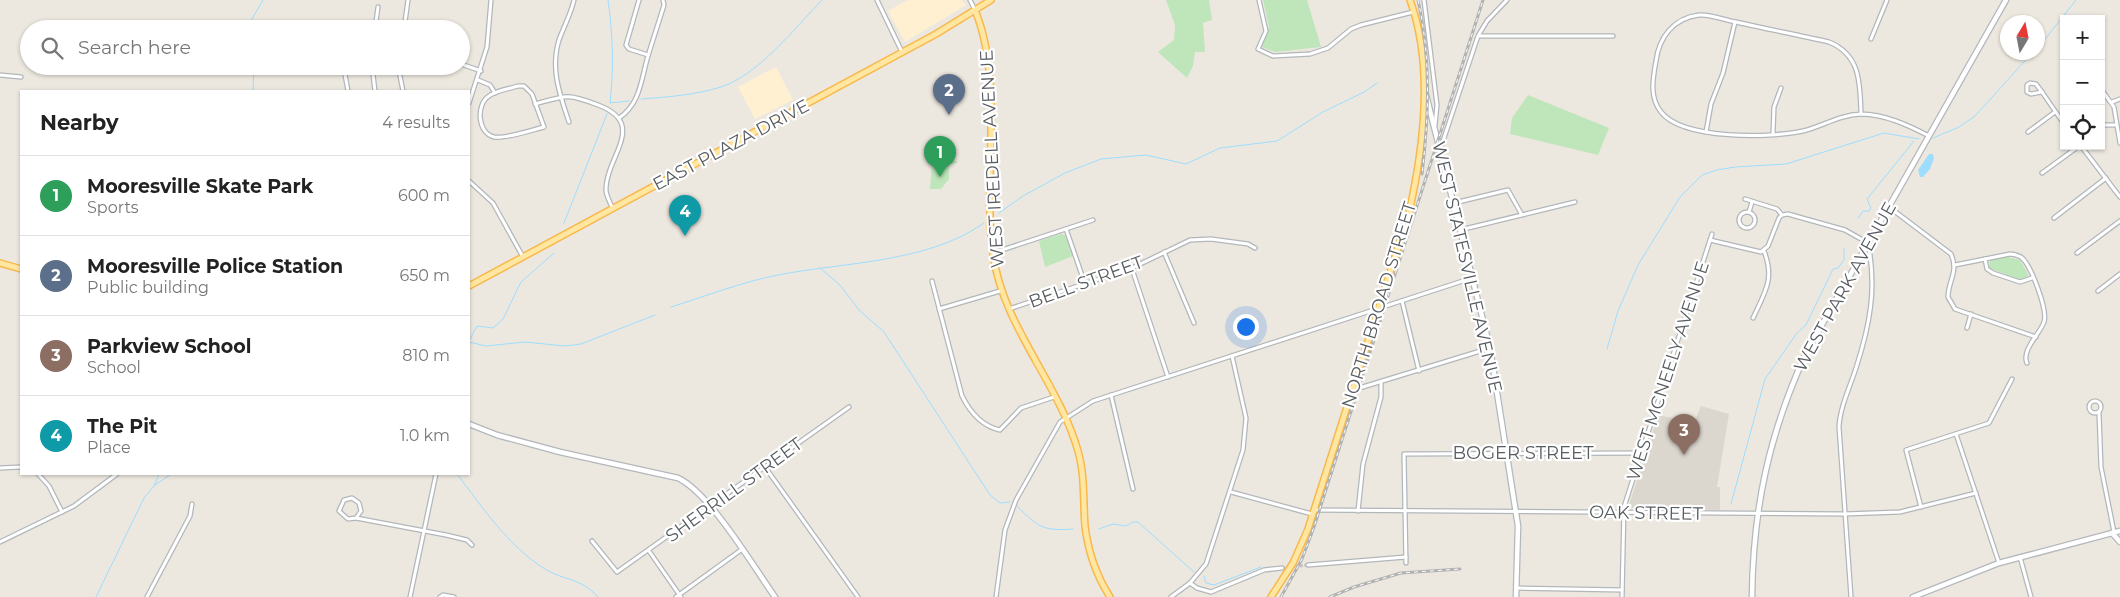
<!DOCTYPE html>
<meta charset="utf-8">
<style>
body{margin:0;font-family:Montserrat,sans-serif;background:#f2f2f2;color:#222}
.controls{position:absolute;right:15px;top:15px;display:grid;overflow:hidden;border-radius:0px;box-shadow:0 1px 4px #0004}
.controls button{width:45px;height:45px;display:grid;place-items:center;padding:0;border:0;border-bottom:1px solid #e0e0e0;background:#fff;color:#222;font:25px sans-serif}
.compass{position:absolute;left:2000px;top:15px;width:45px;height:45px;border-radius:50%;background:#fff;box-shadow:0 1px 4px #0004;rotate:10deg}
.you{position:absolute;left:1245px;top:326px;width:18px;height:18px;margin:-12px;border:4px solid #fff;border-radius:50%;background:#1a73e8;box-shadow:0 0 0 8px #1a73e833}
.badge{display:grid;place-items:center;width:32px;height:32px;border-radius:50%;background:#1a73e8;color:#fff;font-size:16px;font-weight:700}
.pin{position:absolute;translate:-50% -41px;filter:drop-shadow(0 1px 2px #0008)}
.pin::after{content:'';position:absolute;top:26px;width:18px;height:15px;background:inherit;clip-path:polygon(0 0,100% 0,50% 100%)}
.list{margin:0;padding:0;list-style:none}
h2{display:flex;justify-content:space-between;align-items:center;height:65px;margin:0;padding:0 20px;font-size:21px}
h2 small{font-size:16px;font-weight:400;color:#767676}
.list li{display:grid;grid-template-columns:32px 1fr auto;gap:15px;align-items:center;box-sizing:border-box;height:80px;padding:0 20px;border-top:1px solid #e0e0e0}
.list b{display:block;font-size:19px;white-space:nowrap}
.list p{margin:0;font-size:16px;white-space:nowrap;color:#767676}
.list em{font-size:16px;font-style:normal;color:#767676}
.icon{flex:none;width:28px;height:28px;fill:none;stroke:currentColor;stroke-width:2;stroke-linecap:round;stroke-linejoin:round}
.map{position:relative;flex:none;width:2120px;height:597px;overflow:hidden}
.search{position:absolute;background:#fff;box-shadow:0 1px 4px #0004;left:20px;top:20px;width:450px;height:55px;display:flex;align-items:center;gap:12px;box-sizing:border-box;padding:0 18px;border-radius:28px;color:#767676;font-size:19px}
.panel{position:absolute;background:#fff;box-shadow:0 1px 4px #0004;left:20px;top:90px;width:450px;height:385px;border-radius:0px}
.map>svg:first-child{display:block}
.commercial{fill:#fff0d2}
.education{fill:#dcd7ce}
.green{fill:#bee6ba}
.water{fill:#9dddff}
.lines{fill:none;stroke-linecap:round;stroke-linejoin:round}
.stream{stroke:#9dddff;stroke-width:1}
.street-tunnel{stroke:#c8c5c0;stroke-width:3;stroke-dasharray:3 1.5;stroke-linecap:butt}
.street-casing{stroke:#b2b7bb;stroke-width:5.5}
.secondary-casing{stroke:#b3b8bd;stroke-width:7}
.primary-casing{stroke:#f8b84d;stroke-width:8}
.street{stroke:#fff;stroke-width:3}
.secondary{stroke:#fff;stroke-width:4.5}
.primary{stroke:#ffe7a2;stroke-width:5}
.rail-casing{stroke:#b1b2b2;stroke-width:3}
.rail{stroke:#fff;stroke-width:1;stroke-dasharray:4;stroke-linecap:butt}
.labels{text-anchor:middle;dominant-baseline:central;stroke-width:4.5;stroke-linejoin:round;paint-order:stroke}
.street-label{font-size:18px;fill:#585d61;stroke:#fff}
</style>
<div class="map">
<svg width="2120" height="597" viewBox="0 0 2120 597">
<rect width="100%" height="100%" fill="#ede8df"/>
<g class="commercial">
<path d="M908 0H962L966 5 905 42 888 11Z"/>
<path d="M776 67 793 100 755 119 738 87Z"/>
</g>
<path class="education" d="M1701 406 1729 414 1717 487H1720V510L1630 508 1629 505 1658 415 1694 423Z"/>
<g class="green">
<path d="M1166 0H1209L1212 20 1203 23 1205 52H1195L1193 66 1187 78 1158 52 1174 40 1175 25Z"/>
<path d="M1263 0H1307L1321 47 1275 52 1262 47 1269 27Z"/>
<path d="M1528 95 1609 128 1598 155 1510 134 1512 118Z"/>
<path d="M932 161H957V163L949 164V179L941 189H930Z"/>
<path d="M1061 234 1065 235 1073 256 1045 267 1039 241Z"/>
<path d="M2008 257 2020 260 2028 274V278L2021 280 1989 268 1990 260Z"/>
</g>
<path class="water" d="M1929 154H1933L1934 158 1930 169 1923 177H1920L1918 170Z"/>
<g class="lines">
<g class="stream">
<path d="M608 0C613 35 614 68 610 103L629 101"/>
<path d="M250 29 252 19 263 0"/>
<path d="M2038 48 2076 0"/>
<path d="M253 91 254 66"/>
<path d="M641 99C668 97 695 95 721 87 758 75 795 28 822 0"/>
<path d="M1933 138 1959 127 1975 116 2033 52"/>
<path d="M999 213 1023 196 1065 173 1101 159 1146 155 1186 164 1220 148 1277 141 1323 112 1364 92 1377 83"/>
<path d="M1858 218 1863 211H1869L1871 208 1867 199 1914 141"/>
<path d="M564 223 607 114"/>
<path d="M820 268 840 285 859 310 884 332 990 495 1000 503 1010 502"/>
<path d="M671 307C706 296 742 282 778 275 844 262 928 263 984 223"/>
<path d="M469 341 477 326 493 328 503 319 521 282 554 253"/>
<path d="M469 342 486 346 525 342 565 346 581 344 655 315"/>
<path d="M1607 349 1618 311 1638 265 1680 197 1702 175 1717 170 1735 167 1786 164 1884 133 1919 139"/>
<path d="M457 474C483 508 508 546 545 569 564 581 580 577 598 597"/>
<path d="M155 485 171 474"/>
<path d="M1731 504 1765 379 1797 333 1806 325 1833 269 1838 268 1844 260V249"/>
<path d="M1017 506C1039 528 1043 531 1073 529"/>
<path d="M1099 529 1113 524 1126 526 1133 522H1138L1194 572"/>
<path d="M1204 576 1206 583 1214 585 1261 567"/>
<path d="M96 597 144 498 154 486 159 474"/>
</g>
<path class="street-tunnel" d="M1282 568 1308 565"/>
<g class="street-casing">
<g id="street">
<path d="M639 0 626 45 629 49 648 55"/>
<path d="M877 0 902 52"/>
<path d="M970 0 975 10"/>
<path d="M1259 0 1266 31 1258 49 1273 56 1310 54 1328 48 1351 29 1361 25 1413 12"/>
<path d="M1424 0 1437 105 1435 125"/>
<path d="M375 29 378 7"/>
<path d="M404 29 408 0"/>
<path d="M1479 36H1613"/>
<path d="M1871 39 1887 0"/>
<path d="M461 64 481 71"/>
<path d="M372 66 375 91"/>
<path d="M398 66 403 91"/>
<path d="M344 69 348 91"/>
<path d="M0 75 21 77"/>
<path d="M478 80 490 85 495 93"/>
<path d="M2030 83 2036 84 2042 92 2031 94 2027 92V85Z"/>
<path d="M518 86H524L532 94 544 127C532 130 506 139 494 137 477 133 476 104 489 96 497 90 509 89 518 86Z"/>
<path d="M2101 89 2114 107 2120 143"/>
<path d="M2042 92 2064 124"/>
<path d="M2112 102 2120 99"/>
<path d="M469 103 487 47 491 0"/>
<path d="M535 104C566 95 568 93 598 105 649 124 605 157 606 191 607 197 610 203 613 209"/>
<path d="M1861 114C1860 84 1861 55 1829 42 1798 35 1767 29 1736 22 1724 20 1711 14 1699 15 1673 18 1659 38 1656 61 1653 78 1649 97 1661 112 1683 140 1770 138 1803 131 1823 126 1839 115 1861 114 1884 114 1908 125 1929 136"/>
<path d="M619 118C641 103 641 79 648 56 653 39 659 22 664 5L663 0"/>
<path d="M569 122C560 95 550 69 559 40 564 26 571 14 574 0"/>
<path d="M2101 125H2116"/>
<path d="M1706 132 1711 104 1723 73 1735 22"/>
<path d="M2028 132 2055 112"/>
<path d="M1773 133 1774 107 1781 88"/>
<path d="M2081 146 2120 197"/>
<path d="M1440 150 1478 36 1487 21 1507 0"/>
<path d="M2042 173 2079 146"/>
<path d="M469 181 493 203 523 257"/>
<path d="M1745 199 1777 209 1782 215"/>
<path d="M1454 203 1508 190 1522 215"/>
<path d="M1889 207 1951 254C1959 272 1948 281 1948 297L1955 309 2036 337"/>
<circle cx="1747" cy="220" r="8"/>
<path d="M1749 212 1752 202"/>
<path d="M2054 218 2106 178"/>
<path d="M1066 229 1085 284"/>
<path d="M1460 230 1575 202"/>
<path d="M1710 240 1761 252 1768 246 1779 218 1782 215 1788 214 1845 230 1868 243C1877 288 1870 325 1856 368 1850 387 1840 407 1839 427L1851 597"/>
<path d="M1164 252 1194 323"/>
<path d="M993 253 1093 220"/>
<path d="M2077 253 2120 221"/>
<path d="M1985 259 1987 269 1993 273 2020 282 2032 278"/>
<path d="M1955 265 2010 254C2014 254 2017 255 2021 257 2031 265 2048 310 2044 322 2040 334 2021 350 2027 363"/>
<path d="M1132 269 1168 377"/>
<path d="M932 281 962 396C970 412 981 426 1000 430L1021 408 1054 397"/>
<path d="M2098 291 2120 274"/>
<path d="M1402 301 1419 371"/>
<path d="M939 309 1000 291"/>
<path d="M1009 309 1132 268 1190 240 1211 239 1248 244 1255 248"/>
<path d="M1753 318C1765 292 1775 279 1764 251"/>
<path d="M1967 328 1971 314"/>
<path d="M1353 390 1490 348"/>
<path d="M1111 395 1133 489"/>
<circle cx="2095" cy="407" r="6"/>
<path d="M2099 413 2101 467 2114 532"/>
<path d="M1956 434 1999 563"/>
<path d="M765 467 858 597"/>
<path d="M0 468 21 467"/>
<path d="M38 474 49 486 62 512"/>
<path d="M1231 492 1312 514"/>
<path d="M1921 507 1906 450 1989 423 2012 379"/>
<path d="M1315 510 1844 514 1900 512 1976 493"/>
<path d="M1358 511 1363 464 1381 397V383"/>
<path d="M356 518 361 511 359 503 352 498 344 500 339 511 348 519 356 518 446 535 467 540 472 545"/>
<path d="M592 541 617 572 849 407"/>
<path d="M0 542 74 506 117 474"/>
<path d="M649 551 681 597"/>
<path d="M2020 557 2031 597"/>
<path d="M1406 563 1404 454 1642 453"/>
<path d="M1308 565 1406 557"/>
<path d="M1190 583 1197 588 1211 592 1264 570 1282 568"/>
<path d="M1516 588 1622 590"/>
<path d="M147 597 190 516 192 504"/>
<path d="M410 597 436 474"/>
<path d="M440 597 443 595 454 597"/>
<path d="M676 597 741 550"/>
<path d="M996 597 1005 530 1016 500 1060 422 1093 401 1472 278"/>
<path d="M1171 597 1190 583 1206 564 1243 450 1246 418 1232 356"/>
<path d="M1622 597 1624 507 1712 234"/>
</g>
</g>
<g class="secondary-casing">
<g id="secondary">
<path d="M1425 91 1490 348 1518 526 1516 597"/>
<path d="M469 424 497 435 560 452 678 478C710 493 753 566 775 597"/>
<path d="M2112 533 2120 542"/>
<path d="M1752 597C1753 508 1769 434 1806 353L2006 0"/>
<path d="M1913 597 1999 563 2120 531"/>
</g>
</g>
<g class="primary-casing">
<g id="primary">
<path d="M975 10C1005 84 982 176 993 254 1003 327 1058 381 1078 451 1085 475 1083 501 1085 526 1088 551 1096 575 1110 597"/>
<path d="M0 263 21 269"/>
<path d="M469 286 936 34 991 0"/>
<path d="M1271 597 1293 563 1308 529 1409 213C1424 145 1434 67 1410 0"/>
</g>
</g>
<use href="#street" class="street"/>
<use href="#secondary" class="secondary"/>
<use href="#primary" class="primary"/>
<g class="rail-casing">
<g id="rail">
<path d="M1418 0C1431 58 1429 115 1422 174"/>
<path d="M1281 597 1302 559 1314 527 1483 0"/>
<path d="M1330 597 1354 587 1401 573 1460 569"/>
</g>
</g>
<use href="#rail" class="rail"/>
</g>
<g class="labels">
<g class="street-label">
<text transform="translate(731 145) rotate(-28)">EAST PLAZA DRIVE</text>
<text transform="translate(992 159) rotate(-93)">WEST IREDELL AVENUE</text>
<text transform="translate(1467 267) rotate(77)">WEST STATESVILLE AVENUE</text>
<text transform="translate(1086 282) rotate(-20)">BELL STREET</text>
<text transform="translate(1845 287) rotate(-61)">WEST PARK AVENUE</text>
<text transform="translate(1379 305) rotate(-73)">NORTH BROAD STREET</text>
<text transform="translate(1668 371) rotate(-72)">WEST MCNEELY AVENUE</text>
<text x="1523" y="453">BOGER STREET</text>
<text transform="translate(734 490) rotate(-36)">SHERRILL STREET</text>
<text transform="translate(1646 513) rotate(1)">OAK STREET</text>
</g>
</g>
</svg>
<div class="controls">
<button>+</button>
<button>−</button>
<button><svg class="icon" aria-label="locate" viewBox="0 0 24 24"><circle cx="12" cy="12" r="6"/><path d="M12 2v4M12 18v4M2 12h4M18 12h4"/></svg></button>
</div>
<svg class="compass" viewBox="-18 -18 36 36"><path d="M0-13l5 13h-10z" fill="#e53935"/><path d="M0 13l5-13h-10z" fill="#767676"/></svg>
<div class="you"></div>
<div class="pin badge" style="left:940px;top:177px;background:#2e9e5b">1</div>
<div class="pin badge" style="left:949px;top:115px;background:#5c6f8a">2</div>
<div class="pin badge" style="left:1684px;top:455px;background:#8d6e63">3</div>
<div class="pin badge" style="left:685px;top:236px;background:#0f9aa8">4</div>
<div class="search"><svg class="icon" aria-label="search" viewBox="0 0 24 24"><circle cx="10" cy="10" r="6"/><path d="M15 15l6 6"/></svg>Search here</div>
<section class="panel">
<h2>Nearby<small>4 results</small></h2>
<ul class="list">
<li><span class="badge" style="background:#2e9e5b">1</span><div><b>Mooresville Skate Park</b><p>Sports</p></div><em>600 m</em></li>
<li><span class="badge" style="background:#5c6f8a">2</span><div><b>Mooresville Police Station</b><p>Public building</p></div><em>650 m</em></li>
<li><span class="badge" style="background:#8d6e63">3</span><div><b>Parkview School</b><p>School</p></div><em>810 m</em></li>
<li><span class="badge" style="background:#0f9aa8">4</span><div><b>The Pit</b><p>Place</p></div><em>1.0 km</em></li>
</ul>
</section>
</div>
